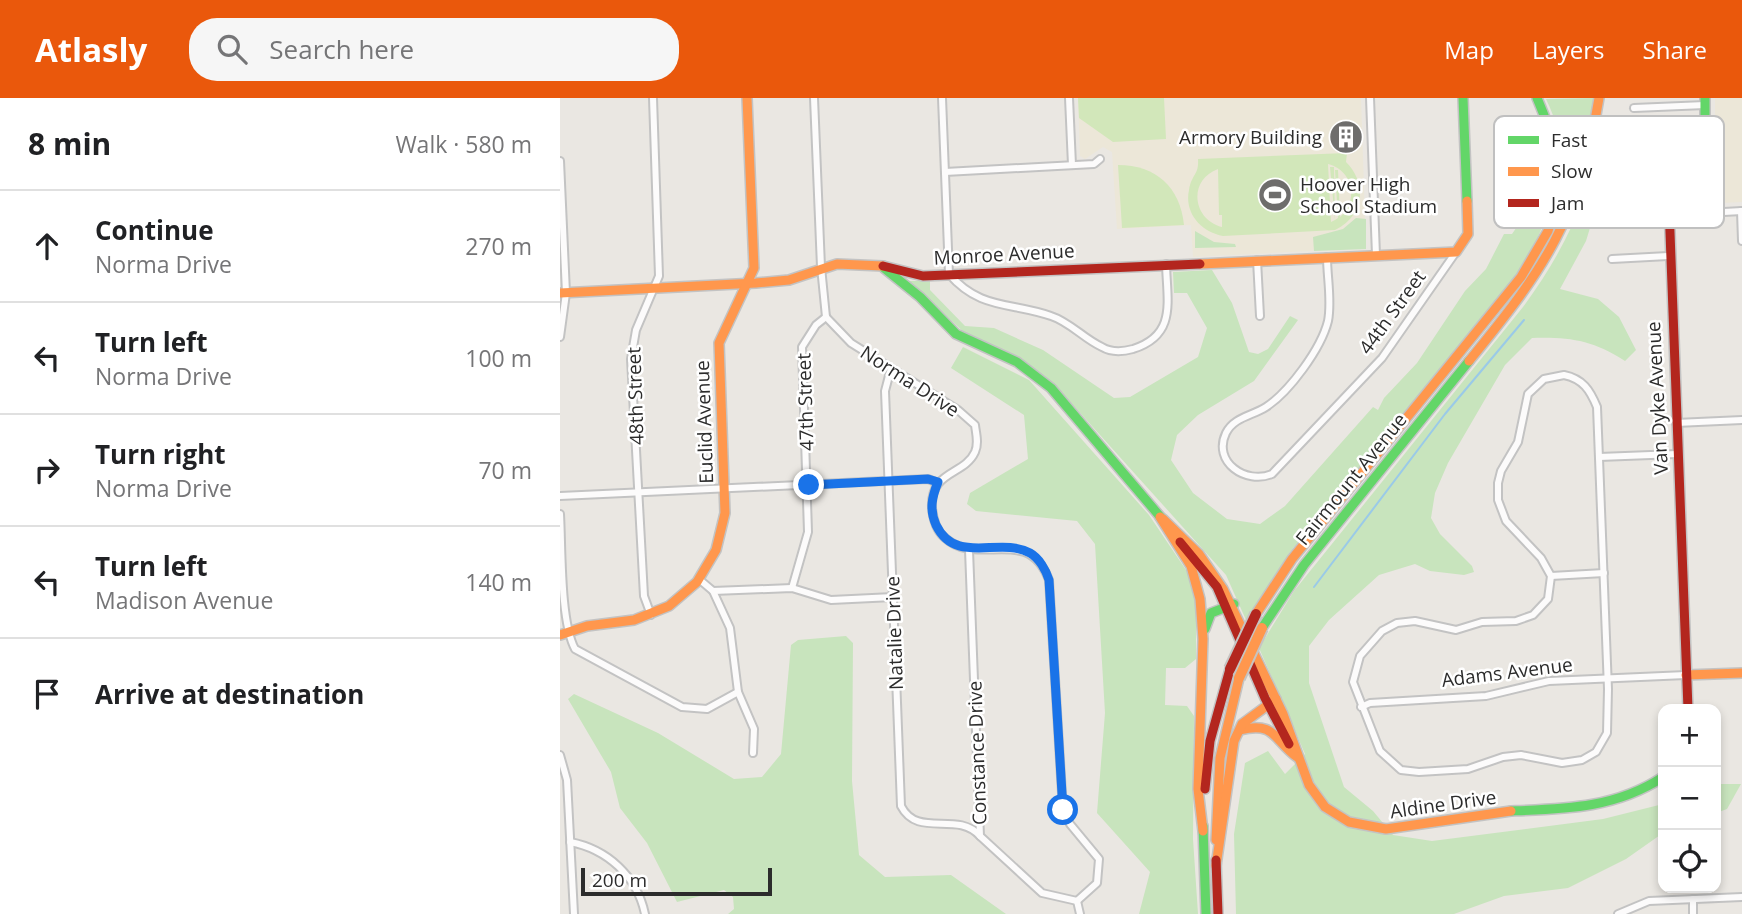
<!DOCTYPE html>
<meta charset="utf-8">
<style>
body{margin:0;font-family:"Open Sans",sans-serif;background:#f6f6f6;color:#202124}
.controls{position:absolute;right:21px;bottom:21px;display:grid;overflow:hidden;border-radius:14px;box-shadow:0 4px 10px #0003}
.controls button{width:63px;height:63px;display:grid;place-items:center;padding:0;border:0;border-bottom:2px solid #e0e0e0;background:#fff;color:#202124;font:35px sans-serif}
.scale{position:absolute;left:21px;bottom:18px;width:191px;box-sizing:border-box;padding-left:7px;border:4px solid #2c2c2c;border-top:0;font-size:19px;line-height:24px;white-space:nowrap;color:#2c2c2c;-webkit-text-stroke:5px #fff;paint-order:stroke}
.stop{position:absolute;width:21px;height:21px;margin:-16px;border:5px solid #1a73e8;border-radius:50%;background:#fff}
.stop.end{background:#1a73e8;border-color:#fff;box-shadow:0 2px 7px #0008}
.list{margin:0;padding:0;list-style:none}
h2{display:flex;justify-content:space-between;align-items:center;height:91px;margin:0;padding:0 28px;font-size:30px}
h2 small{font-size:23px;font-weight:400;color:#757577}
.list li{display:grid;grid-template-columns:46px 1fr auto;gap:21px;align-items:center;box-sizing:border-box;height:112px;padding:0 28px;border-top:2px solid #e0e0e0}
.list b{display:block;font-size:26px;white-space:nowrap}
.list p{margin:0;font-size:23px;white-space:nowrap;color:#757577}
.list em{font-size:23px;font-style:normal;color:#757577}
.icon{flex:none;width:38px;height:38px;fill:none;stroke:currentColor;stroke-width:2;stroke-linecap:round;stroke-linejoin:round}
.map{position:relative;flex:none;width:1182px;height:816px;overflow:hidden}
header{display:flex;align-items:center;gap:42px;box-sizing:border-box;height:98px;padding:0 35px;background:#ea580c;color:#fff}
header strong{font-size:33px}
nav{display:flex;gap:38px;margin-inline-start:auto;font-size:24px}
.search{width:490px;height:63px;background:#f6f6f6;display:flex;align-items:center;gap:18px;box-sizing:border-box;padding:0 24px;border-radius:28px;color:#757577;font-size:26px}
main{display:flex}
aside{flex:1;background:#fff}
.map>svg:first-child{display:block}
.education{fill:#ece7d8}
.green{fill:#c8e4bd}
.pitch{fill:#d2e7ba;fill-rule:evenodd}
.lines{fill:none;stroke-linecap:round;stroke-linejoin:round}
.stream{stroke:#9acae8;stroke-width:2}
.street-casing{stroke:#c3c3c3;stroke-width:10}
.fast-casing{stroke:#c3c3c3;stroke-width:12}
.slow-casing{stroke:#c3c3c3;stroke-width:12}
.jam-casing{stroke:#c3c3c3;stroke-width:12}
.street{stroke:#fcfbfb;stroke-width:6}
.fast{stroke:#63d668;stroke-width:9}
.slow{stroke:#ff974d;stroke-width:9}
.jam{stroke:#b3261e;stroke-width:9}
.slow-bridge-casing{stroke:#c6c4c2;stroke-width:14;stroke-linecap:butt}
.jam-bridge-casing{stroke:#c6c4c2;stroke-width:14;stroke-linecap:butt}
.slow-bridge{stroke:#ff974d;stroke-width:10}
.jam-bridge{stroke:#b3261e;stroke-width:10}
.route{stroke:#1a73e8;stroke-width:9}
.labels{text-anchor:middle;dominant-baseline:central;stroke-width:5;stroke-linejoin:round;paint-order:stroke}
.poi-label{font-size:19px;fill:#2c2c2c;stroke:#fff;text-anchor:end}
.street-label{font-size:19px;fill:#2c2c2c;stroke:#fff}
.key{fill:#fff;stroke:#c0c0c0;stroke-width:2}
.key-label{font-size:19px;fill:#2c2c2c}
</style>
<header>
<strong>Atlasly</strong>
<div class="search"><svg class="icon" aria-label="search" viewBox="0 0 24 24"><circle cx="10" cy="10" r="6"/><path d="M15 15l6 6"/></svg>Search here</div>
<nav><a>Map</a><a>Layers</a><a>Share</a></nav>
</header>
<main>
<aside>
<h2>8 min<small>Walk · 580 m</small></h2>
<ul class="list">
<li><svg class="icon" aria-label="ahead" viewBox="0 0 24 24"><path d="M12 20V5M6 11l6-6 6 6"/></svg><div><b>Continue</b><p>Norma Drive</p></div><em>270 m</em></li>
<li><svg class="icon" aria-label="left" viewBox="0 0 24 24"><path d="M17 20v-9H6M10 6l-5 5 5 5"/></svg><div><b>Turn left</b><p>Norma Drive</p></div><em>100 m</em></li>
<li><svg class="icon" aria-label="right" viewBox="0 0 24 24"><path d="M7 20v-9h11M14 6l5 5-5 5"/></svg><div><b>Turn right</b><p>Norma Drive</p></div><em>70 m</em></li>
<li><svg class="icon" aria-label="left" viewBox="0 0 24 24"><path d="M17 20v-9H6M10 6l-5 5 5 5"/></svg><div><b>Turn left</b><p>Madison Avenue</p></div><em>140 m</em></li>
<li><svg class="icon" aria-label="arrive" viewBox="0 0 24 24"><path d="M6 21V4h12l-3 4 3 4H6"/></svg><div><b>Arrive at destination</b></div></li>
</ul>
</aside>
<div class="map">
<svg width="1182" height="816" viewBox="0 0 1182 816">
<rect width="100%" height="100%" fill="#eae7e2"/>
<g class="education">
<path d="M518 0H801L806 150 633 159 631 127 557 131 552 54 543 49 525 61 520 58Z"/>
<path d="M1155 0H1182V104L1118 107V79L1155 36Z"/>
</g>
<g class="green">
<path d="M1035 0 1022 73 1002 127 999 126C1011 82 1006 43 986 1Z"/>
<path d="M977 8C1006 80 995 117 954 180L730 454 686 522 666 477 495 287 465 264 407 237 348 183H370V192L405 228 434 230 483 252 554 300 570 299 638 259 647 230 627 195H614L613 174 652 172 672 205 689 254 698 256 708 251 730 218 738 222 694 283 638 317 617 337 611 362 633 395 667 421 700 426 725 408 813 309 818 312 824 300 857 265 905 193 926 171 944 136H952L986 86 987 48Z"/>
<path d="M1043 26 1057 44 1127 41 1105 64 1049 67 1026 143 1000 191 1038 201 1059 219 1076 252 1065 263C1032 242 1010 239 972 240L945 267 888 365 875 395 871 420 880 436 912 468 914 474 904 477 870 473 855 466 819 477 769 522 749 548V585L784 689 813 713 833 737 872 743 1043 721 1103 706V735L1066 761 1008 790 944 798 894 816H676L674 736 685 665 708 653 725 676 745 656 699 550 734 493 963 209C1005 152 1032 95 1043 26Z"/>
<path d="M796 120 806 121V151L754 153 753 139 783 131Z"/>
<path d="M635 133 654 144 675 146 676 149 635 150Z"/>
<path d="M403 249 469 282 589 417 628 475 636 502V561L625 570H606L605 607 627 608 634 618 633 741 638 816H579L590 774 537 715 545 615 535 446 517 423 416 413 407 406 410 395 468 361 464 317 391 270Z"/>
<path d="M286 538 293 545 292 683 299 757 325 779 391 777 446 816H168L174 811 173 799 164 792 117 804 87 745 60 710 51 674 8 601 14 596 98 635 174 681 202 679 221 656 231 547 238 542Z"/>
<path d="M1161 686H1181L1167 711 1156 715V693Z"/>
</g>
<g class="pitch">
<path d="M518 0H604L606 41 553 44 519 20Z"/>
<path d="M787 55 786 64C808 86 804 118 775 132L663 138C641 134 624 115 629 92 632 75 639 78 638 61ZM768 66C793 72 799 103 780 119L778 72H775L778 120 775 122 774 69H770L775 122 771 124ZM658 71 659 117H662V129C632 121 628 82 658 71Z"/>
<path d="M558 67C596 67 620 89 624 127L562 130Z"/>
</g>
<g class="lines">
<path class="stream" d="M754 489 885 316 964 222"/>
<g class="street-casing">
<g id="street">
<path d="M254 0 261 169 266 219"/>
<path d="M382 0 389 176C420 212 451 204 491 218 510 224 524 241 542 249 552 255 562 254 573 251 617 237 607 204 606 166"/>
<path d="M509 0 512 67"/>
<path d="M810 0 816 157"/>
<path d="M1074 10 1145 7"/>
<path d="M0 63 6 195 0 239"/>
<path d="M385 74 534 66 540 61"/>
<path d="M1181 113 1182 143"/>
<path d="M1108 117 1182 113"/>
<path d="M767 159C767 179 772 203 768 223 761 251 729 294 706 309 692 318 674 319 666 335 652 364 686 387 712 376L822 260 896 154"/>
<path d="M1052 161 1108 158"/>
<path d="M697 162 700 218"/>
<path d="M266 219 291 245 398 312 415 327C416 336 419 345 415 354 404 378 370 372 372 410 373 420 376 432 384 439 418 471 467 425 489 482L503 712 510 726 539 761 537 785 517 803"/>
<path d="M331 270 325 293 341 708C358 741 397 712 420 738"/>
<path d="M1004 277C1023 281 1030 292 1037 309L1048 591 1047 635 1036 654 1022 662 1002 665 961 657 943 659 908 671 859 674 841 672 820 653 793 584 800 558 822 533 837 525 855 523 896 532 922 524 956 523 973 517 988 501 991 478 981 460 946 423 938 402V385L941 373 958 344 968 296 984 281Z"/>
<path d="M1116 325 1182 322"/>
<path d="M1039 359 1117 356"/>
<path d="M0 398 368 381 378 385"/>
<path d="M0 416C2 450 0 523 15 551L122 609 147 611 178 594"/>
<path d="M409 452 420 738 482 795 517 803"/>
<path d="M991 478 1044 475"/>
<path d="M140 482 153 493 232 490 271 502 333 499"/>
<path d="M232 490 248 434 242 249 256 227 266 219"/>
<path d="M153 493 170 530 178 594 194 631 193 655"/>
<path d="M91 517 84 498 71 261 76 232 99 178 93 0"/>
<path d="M801 609 810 605 926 598 989 583 1126 577"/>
<path d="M0 657 7 682 14 816"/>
<path d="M10 744C47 751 77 778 85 816"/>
<path d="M1133 801V816"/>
<path d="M517 803 520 816"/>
<path d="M1058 816 1089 803 1182 799"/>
</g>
</g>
<g class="fast-casing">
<g id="fast">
<path d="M903 0 907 103"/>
<path d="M977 0C990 31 1004 65 998 100"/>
<path d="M1109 108C1107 73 1124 62 1145 37V0"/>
<path d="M324 170 360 199 396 236 457 264 491 290 603 422"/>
<path d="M702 530 744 467 909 263"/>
<path d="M645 531 651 515 674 506"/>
<path d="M951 713C1006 711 1056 710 1103 679"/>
<path d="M643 728 646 816"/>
</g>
</g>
<g class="slow-casing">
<g id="slow">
<path d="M640 166 896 154 908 136 907 103"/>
<path d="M0 195 196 185 229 182 277 166 323 168"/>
<path d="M909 263C985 170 1019 121 1039 0"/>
<path d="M600 419 631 468 640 501 643 541 638 691 643 733"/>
<path d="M603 421 639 456 663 491 723 616 749 687 765 709 789 724 826 731 951 713"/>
<path d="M696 516 732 461 961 179 988 133 998 100"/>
<path d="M0 537 27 528 74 522 109 508 137 484 156 452 165 415 159 245 194 170 187 0"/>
<path d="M1126 577 1182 575"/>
<path d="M680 632C715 623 713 641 737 659"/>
<path d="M656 742 660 660 679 580"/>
<path d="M656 768 674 643 682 626 716 601"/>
</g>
</g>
<g class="jam-casing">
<g id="jam">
<path d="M1109 108 1128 611"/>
<path d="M323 168 363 178 640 166"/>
<path d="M620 444 657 489 705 600 729 646"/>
<path d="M645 691 650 643 670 571"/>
<path d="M656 762 658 816"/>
</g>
</g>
<use href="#street" class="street"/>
<use href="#fast" class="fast"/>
<use href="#slow" class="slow"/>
<use href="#jam" class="jam"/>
<g class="slow-bridge-casing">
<path id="slow-bridge" d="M679 580 702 530"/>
</g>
<g class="jam-bridge-casing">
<path id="jam-bridge" d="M670 571 696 516"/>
</g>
<use href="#slow-bridge" class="slow-bridge"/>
<use href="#jam-bridge" class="jam-bridge"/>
</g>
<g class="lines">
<path class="route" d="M249 387 368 381 378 384C372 399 369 411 376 427 396 468 439 438 470 455 479 460 486 472 489 482L503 712"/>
</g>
<defs>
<g id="building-disc" transform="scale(1.75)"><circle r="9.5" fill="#6e6d6c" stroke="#fff"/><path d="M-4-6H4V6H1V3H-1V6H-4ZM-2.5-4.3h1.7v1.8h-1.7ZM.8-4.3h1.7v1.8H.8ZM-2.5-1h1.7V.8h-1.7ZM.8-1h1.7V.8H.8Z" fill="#fff"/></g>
<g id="stadium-disc" transform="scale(1.75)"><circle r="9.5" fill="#6e6d6c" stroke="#fff"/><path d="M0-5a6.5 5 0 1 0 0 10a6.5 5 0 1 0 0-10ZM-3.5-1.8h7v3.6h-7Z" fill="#fff"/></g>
</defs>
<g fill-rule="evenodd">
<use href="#building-disc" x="786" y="39"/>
<use href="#stadium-disc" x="715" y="97"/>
</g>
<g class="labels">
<g class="poi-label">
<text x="762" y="39">Armory Building</text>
<text x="740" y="86" text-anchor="start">Hoover High<tspan x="740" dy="22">School Stadium</tspan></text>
</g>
<g class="street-label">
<text transform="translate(444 156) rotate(-3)">Monroe Avenue</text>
<text transform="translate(832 214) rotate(-54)">44th Street</text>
<text transform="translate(350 283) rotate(33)">Norma Drive</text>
<text transform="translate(75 298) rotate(-92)">48th Street</text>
<text transform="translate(1097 300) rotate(-93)">Van Dyke Avenue</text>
<text transform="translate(245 304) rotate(-92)">47th Street</text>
<text transform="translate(144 324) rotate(-92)">Euclid Avenue</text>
<text transform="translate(791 381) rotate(-51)">Fairmount Avenue</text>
<text transform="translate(334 535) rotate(-92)">Natalie Drive</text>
<text transform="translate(947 574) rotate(-7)">Adams Avenue</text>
<text transform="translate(417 655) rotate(-92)">Constance Drive</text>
<text transform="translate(883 706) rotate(-8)">Aldine Drive</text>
</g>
</g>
<rect x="934" y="18" width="230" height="112" rx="10" class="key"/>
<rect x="948" y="38" width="31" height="8" fill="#63d668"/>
<rect x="948" y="69" width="31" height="9" fill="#ff974d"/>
<rect x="948" y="101" width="31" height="8" fill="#b3261e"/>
<g class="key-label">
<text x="991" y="49">Fast</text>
<text x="991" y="80">Slow</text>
<text x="991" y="112">Jam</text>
</g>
</svg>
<div class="controls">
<button>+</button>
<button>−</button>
<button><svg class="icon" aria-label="locate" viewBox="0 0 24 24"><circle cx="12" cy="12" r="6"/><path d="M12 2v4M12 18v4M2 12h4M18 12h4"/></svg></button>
</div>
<div class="scale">200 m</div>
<div class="stop" style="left:503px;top:712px"></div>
<div class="stop end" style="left:249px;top:387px"></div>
</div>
</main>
